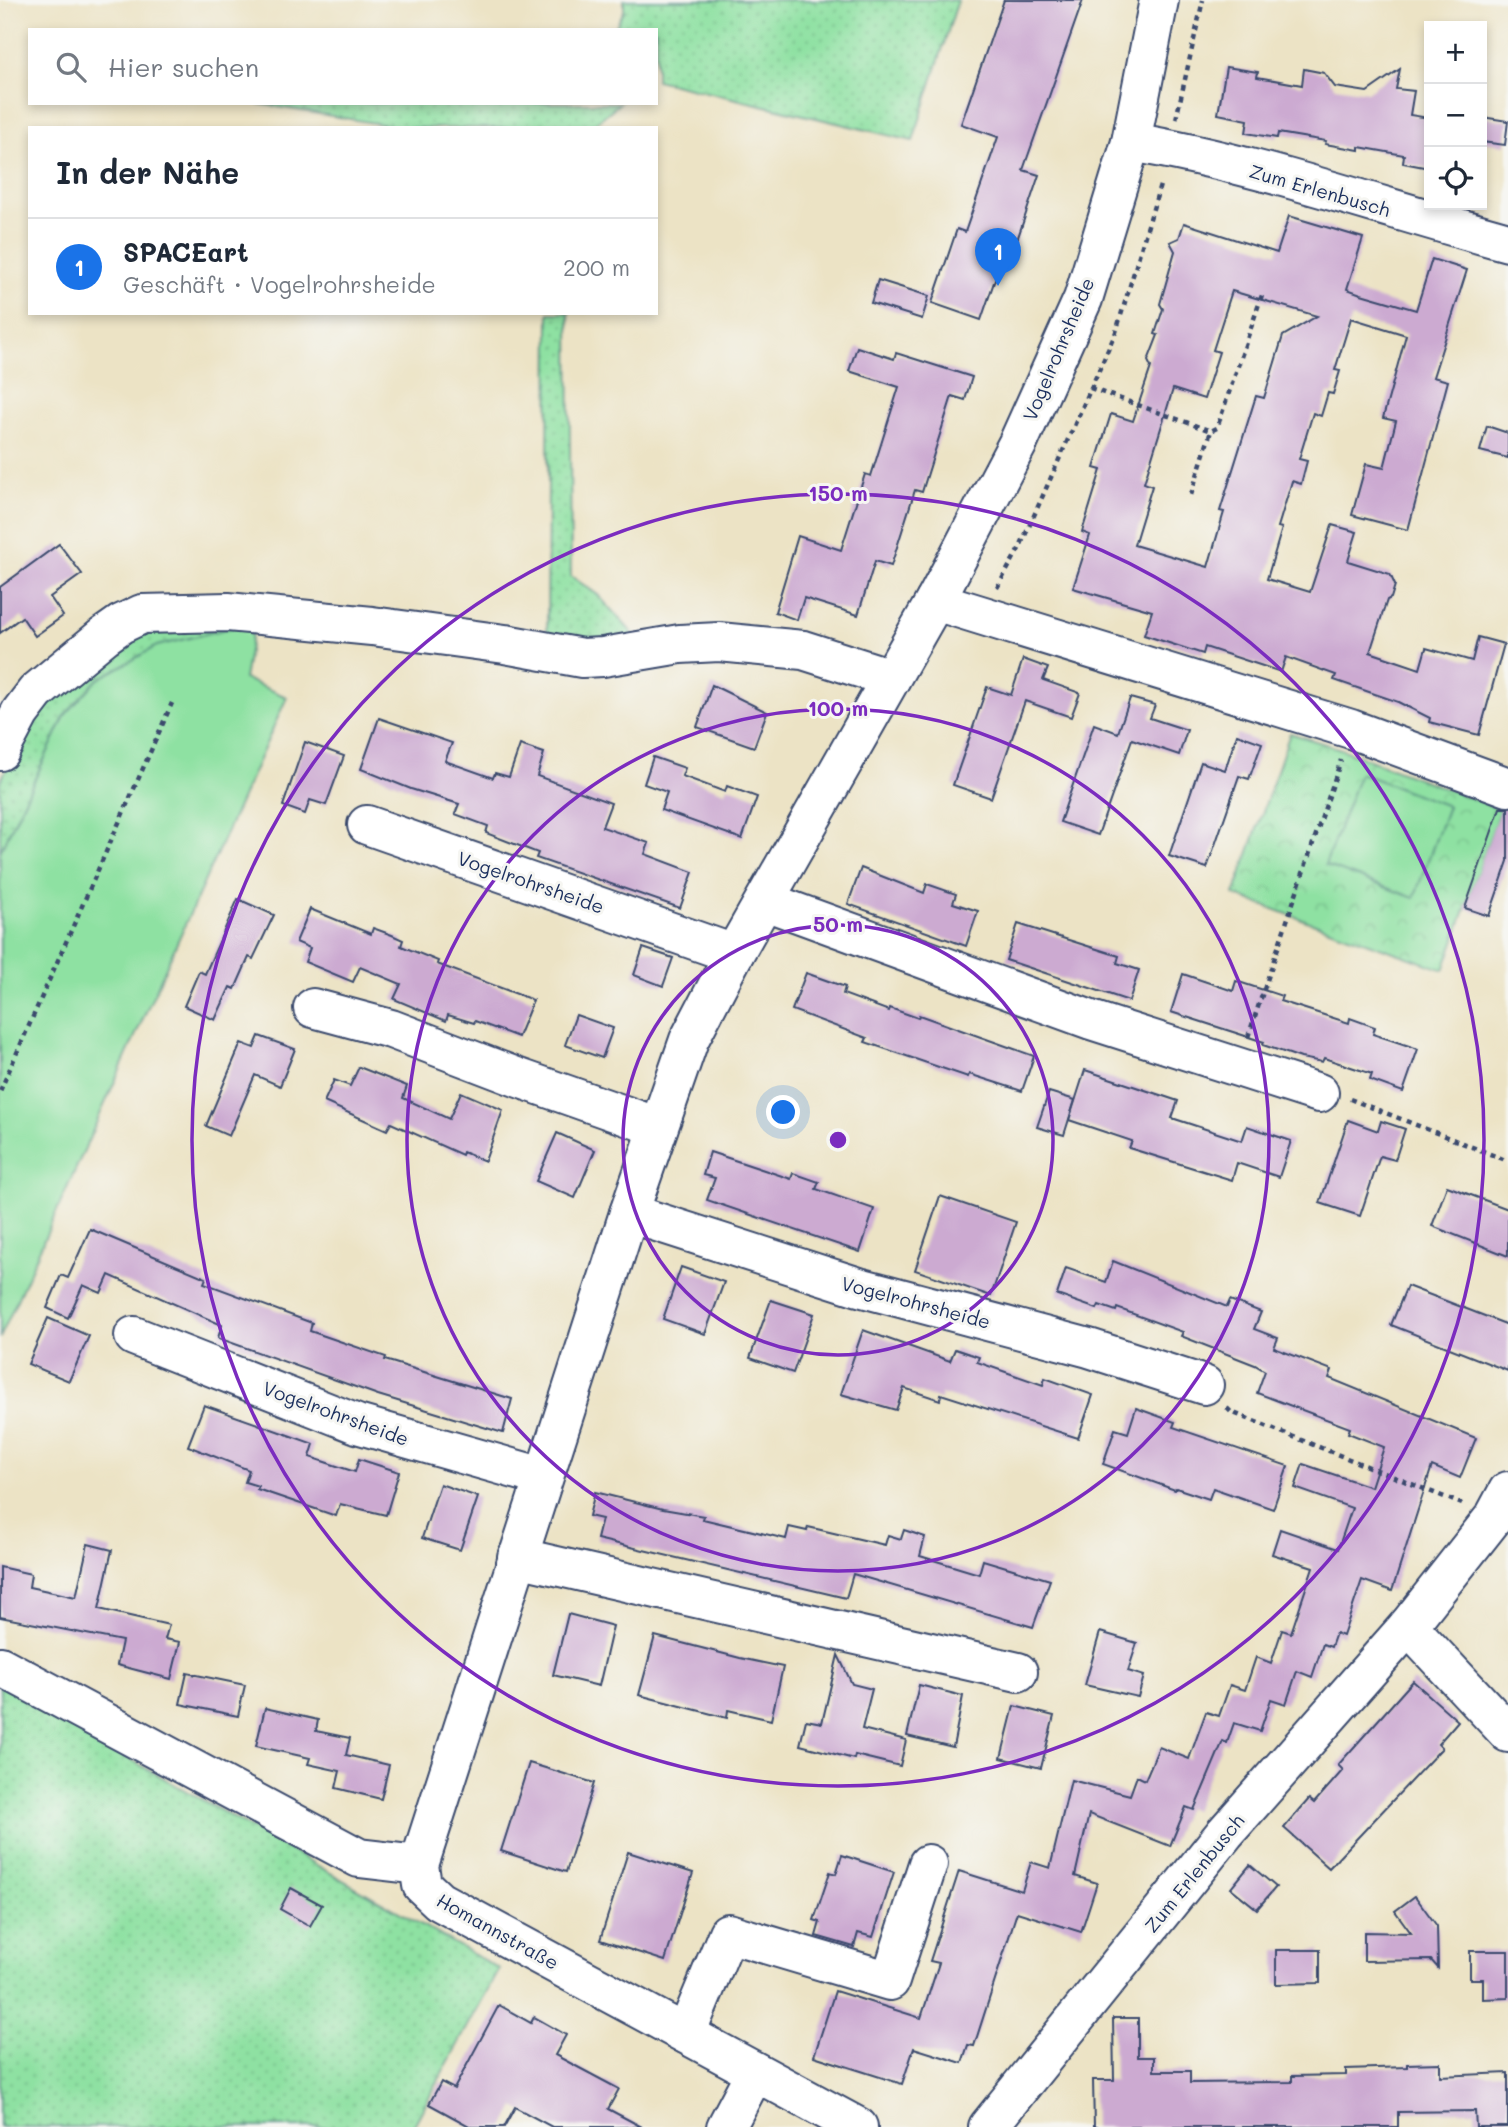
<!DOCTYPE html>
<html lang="de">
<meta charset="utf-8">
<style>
body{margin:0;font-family:Mali,sans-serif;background:#f6f6f7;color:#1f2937}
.controls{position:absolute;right:21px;top:21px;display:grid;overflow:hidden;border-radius:0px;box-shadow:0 4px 10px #0003}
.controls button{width:63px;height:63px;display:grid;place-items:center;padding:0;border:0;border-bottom:2px solid #e0e1e3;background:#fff;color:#1f2937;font:35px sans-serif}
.you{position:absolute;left:784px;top:1113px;width:24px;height:24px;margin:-18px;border:5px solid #fff;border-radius:50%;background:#1a73e8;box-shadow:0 0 0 10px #1a73e833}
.badge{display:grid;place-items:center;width:46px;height:46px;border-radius:50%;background:#1a73e8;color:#fff;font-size:23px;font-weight:700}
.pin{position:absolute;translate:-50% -58px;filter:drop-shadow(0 2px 4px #0008)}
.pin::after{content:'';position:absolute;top:37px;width:24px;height:21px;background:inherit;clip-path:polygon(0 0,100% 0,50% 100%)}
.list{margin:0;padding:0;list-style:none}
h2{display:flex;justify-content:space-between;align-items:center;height:91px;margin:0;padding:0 28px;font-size:30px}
h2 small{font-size:23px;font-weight:400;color:#747a83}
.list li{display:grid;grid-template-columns:46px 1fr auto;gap:21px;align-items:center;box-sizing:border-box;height:98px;padding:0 28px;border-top:2px solid #e0e1e3}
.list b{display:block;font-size:26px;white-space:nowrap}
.list p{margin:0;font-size:23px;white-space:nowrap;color:#747a83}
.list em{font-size:23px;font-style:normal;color:#747a83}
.icon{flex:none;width:38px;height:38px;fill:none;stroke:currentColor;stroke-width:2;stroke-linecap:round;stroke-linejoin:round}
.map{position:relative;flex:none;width:1508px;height:2127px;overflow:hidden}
.search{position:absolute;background:#fff;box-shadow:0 4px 10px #0003;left:28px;top:28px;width:630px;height:77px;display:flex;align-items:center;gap:18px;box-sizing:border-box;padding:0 24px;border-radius:0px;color:#747a83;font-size:26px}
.panel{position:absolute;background:#fff;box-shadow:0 4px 10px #0003;left:28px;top:126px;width:630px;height:189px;border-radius:0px}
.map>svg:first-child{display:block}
.grass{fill:url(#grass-dots);stroke:#548880;stroke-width:2}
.park{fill:url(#park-crowns);stroke:#548880;stroke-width:2}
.garden{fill:#8ee1a2;stroke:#548880;stroke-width:2}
.building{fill:#ccaad1;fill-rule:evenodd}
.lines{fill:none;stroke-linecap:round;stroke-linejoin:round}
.minor-casing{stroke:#3a4a6d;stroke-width:42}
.path{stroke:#3a4a6d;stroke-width:4.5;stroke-dasharray:5 5;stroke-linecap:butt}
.minor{stroke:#fff;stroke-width:38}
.ring{fill:none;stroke:#7b2cbf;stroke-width:3.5}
.labels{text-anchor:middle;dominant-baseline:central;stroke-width:6;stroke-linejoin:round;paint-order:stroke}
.street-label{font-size:19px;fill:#1b2f5e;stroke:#f6f6f2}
.centre{fill:#7b2cbf;stroke:#f6f6f2;stroke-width:3.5}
.ring-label{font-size:21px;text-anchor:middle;font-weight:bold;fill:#7b2cbf;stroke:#f6f6f2;stroke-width:6;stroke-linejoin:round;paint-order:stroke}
</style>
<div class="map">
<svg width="1508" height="2127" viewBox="0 0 1508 2127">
<defs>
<pattern id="grass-dots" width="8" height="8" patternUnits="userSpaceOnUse" patternTransform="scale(1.75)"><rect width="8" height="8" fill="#8ee1a2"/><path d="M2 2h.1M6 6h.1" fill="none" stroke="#7ac18e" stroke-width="1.8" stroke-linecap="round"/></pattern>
<pattern id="park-crowns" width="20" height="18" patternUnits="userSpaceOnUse" patternTransform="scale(1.75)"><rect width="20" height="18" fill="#8ee1a2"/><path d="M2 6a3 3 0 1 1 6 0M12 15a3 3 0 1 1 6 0" fill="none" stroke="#7ac18e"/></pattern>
</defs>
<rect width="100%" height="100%" fill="#f6f6f2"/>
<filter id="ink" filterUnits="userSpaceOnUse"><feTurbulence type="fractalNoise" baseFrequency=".0143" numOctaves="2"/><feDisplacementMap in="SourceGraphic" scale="14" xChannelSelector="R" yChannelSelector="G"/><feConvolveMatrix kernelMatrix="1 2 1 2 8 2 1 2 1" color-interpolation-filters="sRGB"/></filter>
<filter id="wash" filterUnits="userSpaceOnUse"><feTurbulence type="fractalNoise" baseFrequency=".00686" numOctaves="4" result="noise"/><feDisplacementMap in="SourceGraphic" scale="28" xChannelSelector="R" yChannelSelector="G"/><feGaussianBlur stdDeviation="1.57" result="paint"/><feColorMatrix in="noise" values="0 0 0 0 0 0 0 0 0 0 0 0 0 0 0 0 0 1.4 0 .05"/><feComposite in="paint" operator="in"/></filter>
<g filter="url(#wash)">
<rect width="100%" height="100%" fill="#ece3c5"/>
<g class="grass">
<path d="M624 0H958L913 141 656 80V30H614L624 11Z"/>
<path d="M254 103H620L589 128H404Z"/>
<path d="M549 313H569L571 576 598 595 637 638H547Z"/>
<path d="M254 622 66 714 0 852V782L22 734 43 700 147 627Z"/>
<path d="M0 1685 499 1969 413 2127H0Z"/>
</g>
<path class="park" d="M1290 733 1338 748 1500 809 1444 970 1234 895Z"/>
<g class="garden">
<path d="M254 622 244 679 287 697 0 1338V852L66 714 97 680 157 646Z"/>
<path d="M1360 773 1448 806 1414 898 1325 865Z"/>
</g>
<g id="blocks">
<g class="building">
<path d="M1004 0H1083L1023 170 1039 175 1014 249 1006 247 981 320 932 303 957 229 965 232 998 137 961 124Z"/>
<path d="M1226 67 1258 72 1257 77 1302 85 1304 69 1324 73 1335 87 1367 92 1400 69 1396 89 1414 91 1410 115 1429 118V168L1403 163 1404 155 1359 147V150L1325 144 1326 141 1278 133 1277 138 1246 133 1248 120 1218 114Z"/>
<path d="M1482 117 1508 121 1505 145 1482 142Z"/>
<path d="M1289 216 1363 238 1347 289 1361 294 1416 310 1432 259 1467 270 1433 377 1448 381 1408 530 1352 515 1366 464 1384 468 1396 421 1383 418 1406 335 1351 318 1335 370 1340 371 1333 394 1328 393 1321 416 1313 413 1299 459 1307 461 1301 484 1292 481 1278 527 1282 528 1267 579 1310 592 1332 525 1357 532 1348 561 1390 574 1395 585 1391 598 1387 600 1370 652 1420 669 1426 648 1472 661 1478 637 1504 644 1479 735 1429 722 1430 718 1398 702 1334 680 1336 675 1286 657 1281 672 1205 647 1203 654 1144 635 1152 611 1073 588 1090 535 1082 532 1101 470 1094 468 1111 414 1133 421 1151 367 1148 361 1158 335 1155 334 1163 309 1160 304 1175 251 1170 242 1179 238 1184 223 1277 253ZM1232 291 1317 316 1283 336 1264 398 1256 396 1220 511 1224 512 1208 567 1134 545 1152 486 1144 483 1173 389 1204 399 1219 352 1213 350Z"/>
<path d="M878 280 929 296 922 319 871 303Z"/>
<path d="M857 347 894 359 896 353 972 377 965 400 952 396 922 492 915 490 891 566 875 561 858 615 804 598 797 620 775 612 798 536 841 550 865 474 871 476 899 387 849 371Z"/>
<path d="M1487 426 1508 433V458L1480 451Z"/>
<path d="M59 544 82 574 50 597 63 616 35 636 22 617 0 633V587Z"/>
<path d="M1023 659 1048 668 1043 680 1080 693 1071 717 1025 701 991 798 953 785 987 687 1011 695Z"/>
<path d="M712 685 767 712 754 747 697 727Z"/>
<path d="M1130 698 1155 705 1150 718 1187 730 1179 755 1132 739 1098 835 1060 822 1094 724 1118 733Z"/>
<path d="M379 718 452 743 445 761 493 778 495 773 509 777 520 745 544 753 537 776 611 803 602 827 649 843 645 854 693 872 680 908 536 858 538 853 486 833 488 826 455 814 459 804 411 789 361 769Z"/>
<path d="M1237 734 1262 743 1249 779 1239 776 1207 868 1169 856 1201 762 1225 770Z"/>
<path d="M305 742 344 756 326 805 310 800 305 814 283 806Z"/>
<path d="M653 757 685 768 682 776 725 792 727 786 757 797 742 839 661 810 667 792 644 784Z"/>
<path d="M1500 808H1508V861L1489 916 1465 908Z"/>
<path d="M861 868 924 893 927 884 956 894 953 903 978 911 966 946 848 904Z"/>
<path d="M238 899 274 915 253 959 249 957 235 989 230 987 215 1020 184 1006 199 971 205 974Z"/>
<path d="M310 909 371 934 373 928 392 935 403 940 401 946 438 961 437 964 533 1000 518 1037 475 1021 474 1023 448 1015 446 1021 394 999 401 984 360 967 353 982 305 962 310 948 296 942Z"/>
<path d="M1018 924 1119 956 1117 963 1139 970 1129 1001 1006 960Z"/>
<path d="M643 948 673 958 663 986 634 975Z"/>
<path d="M806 973 845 987 843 994 889 1011 890 1008 918 1018 919 1015 1034 1056 1022 1091 969 1074 968 1077 865 1042 867 1038 792 1010Z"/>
<path d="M1183 974 1233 991 1236 981 1282 996 1280 1001 1349 1023 1350 1018 1375 1027 1373 1034 1418 1049 1403 1092 1370 1080 1372 1074 1324 1058 1322 1062 1301 1058 1263 1045 1264 1042 1171 1012Z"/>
<path d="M576 1015 613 1028 602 1058 565 1045Z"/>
<path d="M259 1036 295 1049 280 1086 255 1075 229 1136 206 1126 241 1043 254 1048Z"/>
<path d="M359 1067 407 1086 403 1098 449 1119 461 1092 503 1110 485 1161 463 1152 462 1155 391 1123 387 1130 324 1102 334 1080 350 1086Z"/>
<path d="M1085 1070 1178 1101 1172 1118 1242 1141 1247 1126 1291 1141 1279 1177 1237 1163 1232 1180 1129 1148 1132 1141 1069 1120Z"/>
<path d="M1049 1092 1075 1100 1064 1135 1037 1127Z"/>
<path d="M1348 1120 1378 1131 1381 1121 1405 1129 1395 1160 1380 1156 1360 1216 1320 1203Z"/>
<path d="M557 1133 595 1150 575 1198 536 1181Z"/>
<path d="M710 1152 791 1179 793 1173 819 1182 816 1189 874 1209 860 1252 707 1200 715 1178 703 1175Z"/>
<path d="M1447 1186 1508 1209V1256L1432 1226Z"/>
<path d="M940 1196 1016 1222 991 1296 915 1270Z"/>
<path d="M90 1229 206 1278 204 1283 312 1323 310 1331 386 1357 385 1360 512 1399 503 1433 378 1395 218 1338 222 1325 109 1275 101 1293 83 1285 68 1318 47 1308 61 1275 68 1278Z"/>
<path d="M1113 1261 1227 1307 1230 1300 1261 1312 1254 1329 1278 1338 1274 1348 1332 1370 1329 1378 1476 1438 1460 1478 1432 1466 1392 1591 1362 1580 1343 1636 1336 1633 1331 1647 1323 1644 1312 1677 1297 1671 1286 1704 1271 1699 1260 1731 1234 1723 1227 1743 1223 1741 1194 1810 1186 1807 1170 1846 1089 1814 1075 1876 1097 1883 1081 1932 1017 1912 974 2046 968 2045 962 2063 914 2048 902 2084 814 2056 835 1991 921 2018 939 1963 930 1961 959 1871 1022 1891 1031 1862 1050 1868 1071 1780 1130 1795 1137 1776 1145 1780 1159 1747 1189 1759 1206 1712 1219 1716 1230 1685 1245 1690 1256 1657 1271 1663 1282 1630 1291 1633 1313 1567 1272 1554 1280 1529 1338 1549 1352 1508 1295 1488 1303 1464 1371 1487 1384 1447 1348 1433 1350 1428 1257 1393 1265 1371 1255 1365 1181 1336 1183 1332 1117 1308 1116 1311 1099 1305 1097 1309 1057 1295 1066 1268 1106 1282Z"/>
<path d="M681 1267 724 1282 705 1334 663 1319Z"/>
<path d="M1407 1286 1508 1325V1371L1391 1325Z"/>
<path d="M771 1300 814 1314 793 1373 750 1358Z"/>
<path d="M48 1318 89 1336 69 1381 28 1364Z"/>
<path d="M863 1330 950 1361 955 1349 979 1357 977 1362 1043 1385 1045 1378 1093 1395 1078 1438 941 1394 940 1400 904 1388 896 1410 841 1394Z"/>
<path d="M204 1405 314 1444 310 1457 355 1472 359 1459 399 1472 386 1515 340 1504 336 1516 257 1489 258 1486 245 1482 249 1470 188 1446Z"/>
<path d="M1136 1408 1175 1422 1173 1427 1288 1466 1273 1509 1213 1488 1209 1499 1176 1488 1175 1490 1103 1464 1115 1429 1128 1433Z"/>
<path d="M440 1484 478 1497 460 1550 422 1538Z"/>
<path d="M595 1492 663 1509 704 1516 703 1519 786 1539 789 1527 807 1531 808 1527 885 1545 888 1535 901 1539 904 1530 925 1537 920 1556 979 1574 983 1560 1050 1580 1033 1627 853 1574 846 1598 597 1539 602 1519 589 1516Z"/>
<path d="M88 1544 112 1550 99 1609 169 1625 165 1639 180 1642 171 1679 117 1665 122 1641 0 1617V1567L31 1574 29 1587 76 1597Z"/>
<path d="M568 1614 613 1626 599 1686 553 1675Z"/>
<path d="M1100 1632 1137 1643 1128 1671 1144 1676 1138 1697 1085 1685Z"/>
<path d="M655 1636 740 1658 783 1667 771 1720 728 1710 727 1718 639 1695Z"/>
<path d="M838 1655 852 1684 872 1689 862 1729 906 1740 900 1766 855 1755 854 1759 800 1745 806 1720 822 1723Z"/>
<path d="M187 1673 245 1685 238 1716 180 1704Z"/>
<path d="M1413 1681 1458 1721 1438 1744 1442 1748 1329 1868 1284 1828 1309 1799 1314 1803 1343 1770 1338 1765Z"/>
<path d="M919 1685 963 1696 953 1747 907 1736Z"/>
<path d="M1014 1706 1054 1716 1041 1768 1001 1758Z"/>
<path d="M265 1708 318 1720 316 1731 350 1738 346 1755 389 1765 381 1799 336 1788 340 1771 308 1764 310 1758 256 1746Z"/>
<path d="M529 1763 594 1783 566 1872 501 1851Z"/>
<path d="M628 1852 693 1873 665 1961 600 1940Z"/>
<path d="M842 1855 894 1872 873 1937 858 1933 854 1947 816 1936 820 1922 814 1920 830 1872 836 1874Z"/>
<path d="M1250 1865 1276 1887 1257 1909 1231 1888Z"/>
<path d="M291 1888 322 1905 310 1926 280 1909Z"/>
<path d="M1415 1896 1437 1926 1438 1968 1431 1960 1364 1961V1932L1411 1933 1395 1911Z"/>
<path d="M1276 1950H1320V1983L1276 1984Z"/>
<path d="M1470 1951H1508V1998L1483 1999V1979H1470Z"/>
<path d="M499 2005 531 2023 534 2017 566 2035 555 2055 619 2089 608 2109 642 2127H552L515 2107 504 2127H471L429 2104 441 2082 454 2089Z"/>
<path d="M1113 2018H1138V2057H1154V2071H1190V2083L1292 2082V2076L1346 2075V2069L1407 2067V2064L1440 2063V2076L1508 2073V2127H1476L1475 2111 1398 2112V2127H1094L1093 2080H1114Z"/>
</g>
</g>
</g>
<g filter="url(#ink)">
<use href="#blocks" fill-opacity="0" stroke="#3a4a6d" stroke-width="2"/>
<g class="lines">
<g class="minor-casing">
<g id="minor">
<path d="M1131 142C1259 164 1383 208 1508 242"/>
<path d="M935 601 1351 729 1508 787"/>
<path d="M0 751 20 713 36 692 104 636 121 624 142 614 228 612 372 626 505 644 582 658 603 657 680 644 719 642 803 650 891 678"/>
<path d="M367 825 734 954"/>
<path d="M765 901 1091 1020 1319 1093"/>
<path d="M313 1008 391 1029 519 1078 658 1127"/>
<path d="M629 1213 859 1287 1089 1348 1204 1385"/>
<path d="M134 1336 357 1424 543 1477"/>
<path d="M517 1557 1018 1672"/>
<path d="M1408 1626 1508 1733"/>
<path d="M0 1666 359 1858 419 1865"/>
<path d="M686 2034 728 1933 890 1981 928 1864"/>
<path d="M726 2127 755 2072"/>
<path d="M858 2127 439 1901 422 1885 419 1865 629 1213 689 1040 734 954 935 601 1018 443 1083 299 1131 142 1159 0"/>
<path d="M988 2127 1225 1833 1408 1626 1494 1517 1508 1491"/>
</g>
</g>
<g class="path">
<path d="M1176 119 1203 0"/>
<path d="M1090 388 1211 431 1217 428 1262 295"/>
<path d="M1191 495 1211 431"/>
<path d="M997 588 1019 549 1116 332 1161 182"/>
<path d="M1248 1037 1341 760"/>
<path d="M0 1091 172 703"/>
<path d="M1350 1099 1508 1161"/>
<path d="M1227 1408 1231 1412 1462 1504"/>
</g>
<use href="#minor" class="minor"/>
</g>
</g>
<g class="ring">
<circle cx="838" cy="1140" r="215"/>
<circle cx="838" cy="1140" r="431"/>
<circle cx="838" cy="1140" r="646"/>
</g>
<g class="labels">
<g class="street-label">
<text transform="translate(1320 190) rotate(16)">Zum Erlenbusch</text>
<text transform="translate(1058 349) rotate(-67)">Vogelrohrsheide</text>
<text transform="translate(531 882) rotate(19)">Vogelrohrsheide</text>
<text transform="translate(916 1302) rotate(15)">Vogelrohrsheide</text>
<text transform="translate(336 1413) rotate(20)">Vogelrohrsheide</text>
<text transform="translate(1194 1873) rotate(-51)">Zum Erlenbusch</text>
<text transform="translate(498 1931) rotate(29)">Homannstraße</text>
</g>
</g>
<circle cx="838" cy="1140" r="10" class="centre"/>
<g class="ring-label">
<text x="838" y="501">150 m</text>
<text x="838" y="716">100 m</text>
<text x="838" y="932">50 m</text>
</g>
</svg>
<div class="controls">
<button>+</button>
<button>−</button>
<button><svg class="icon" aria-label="locate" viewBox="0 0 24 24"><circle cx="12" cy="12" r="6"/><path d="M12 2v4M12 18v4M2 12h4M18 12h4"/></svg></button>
</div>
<div class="you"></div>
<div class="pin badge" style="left:998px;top:286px">1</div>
<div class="search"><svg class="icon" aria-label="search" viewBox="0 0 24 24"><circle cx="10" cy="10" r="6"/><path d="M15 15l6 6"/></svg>Hier suchen</div>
<section class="panel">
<h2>In der Nähe<small></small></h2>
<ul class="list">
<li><span class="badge">1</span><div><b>SPACEart</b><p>Geschäft · Vogelrohrsheide</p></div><em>200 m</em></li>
</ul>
</section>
</div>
